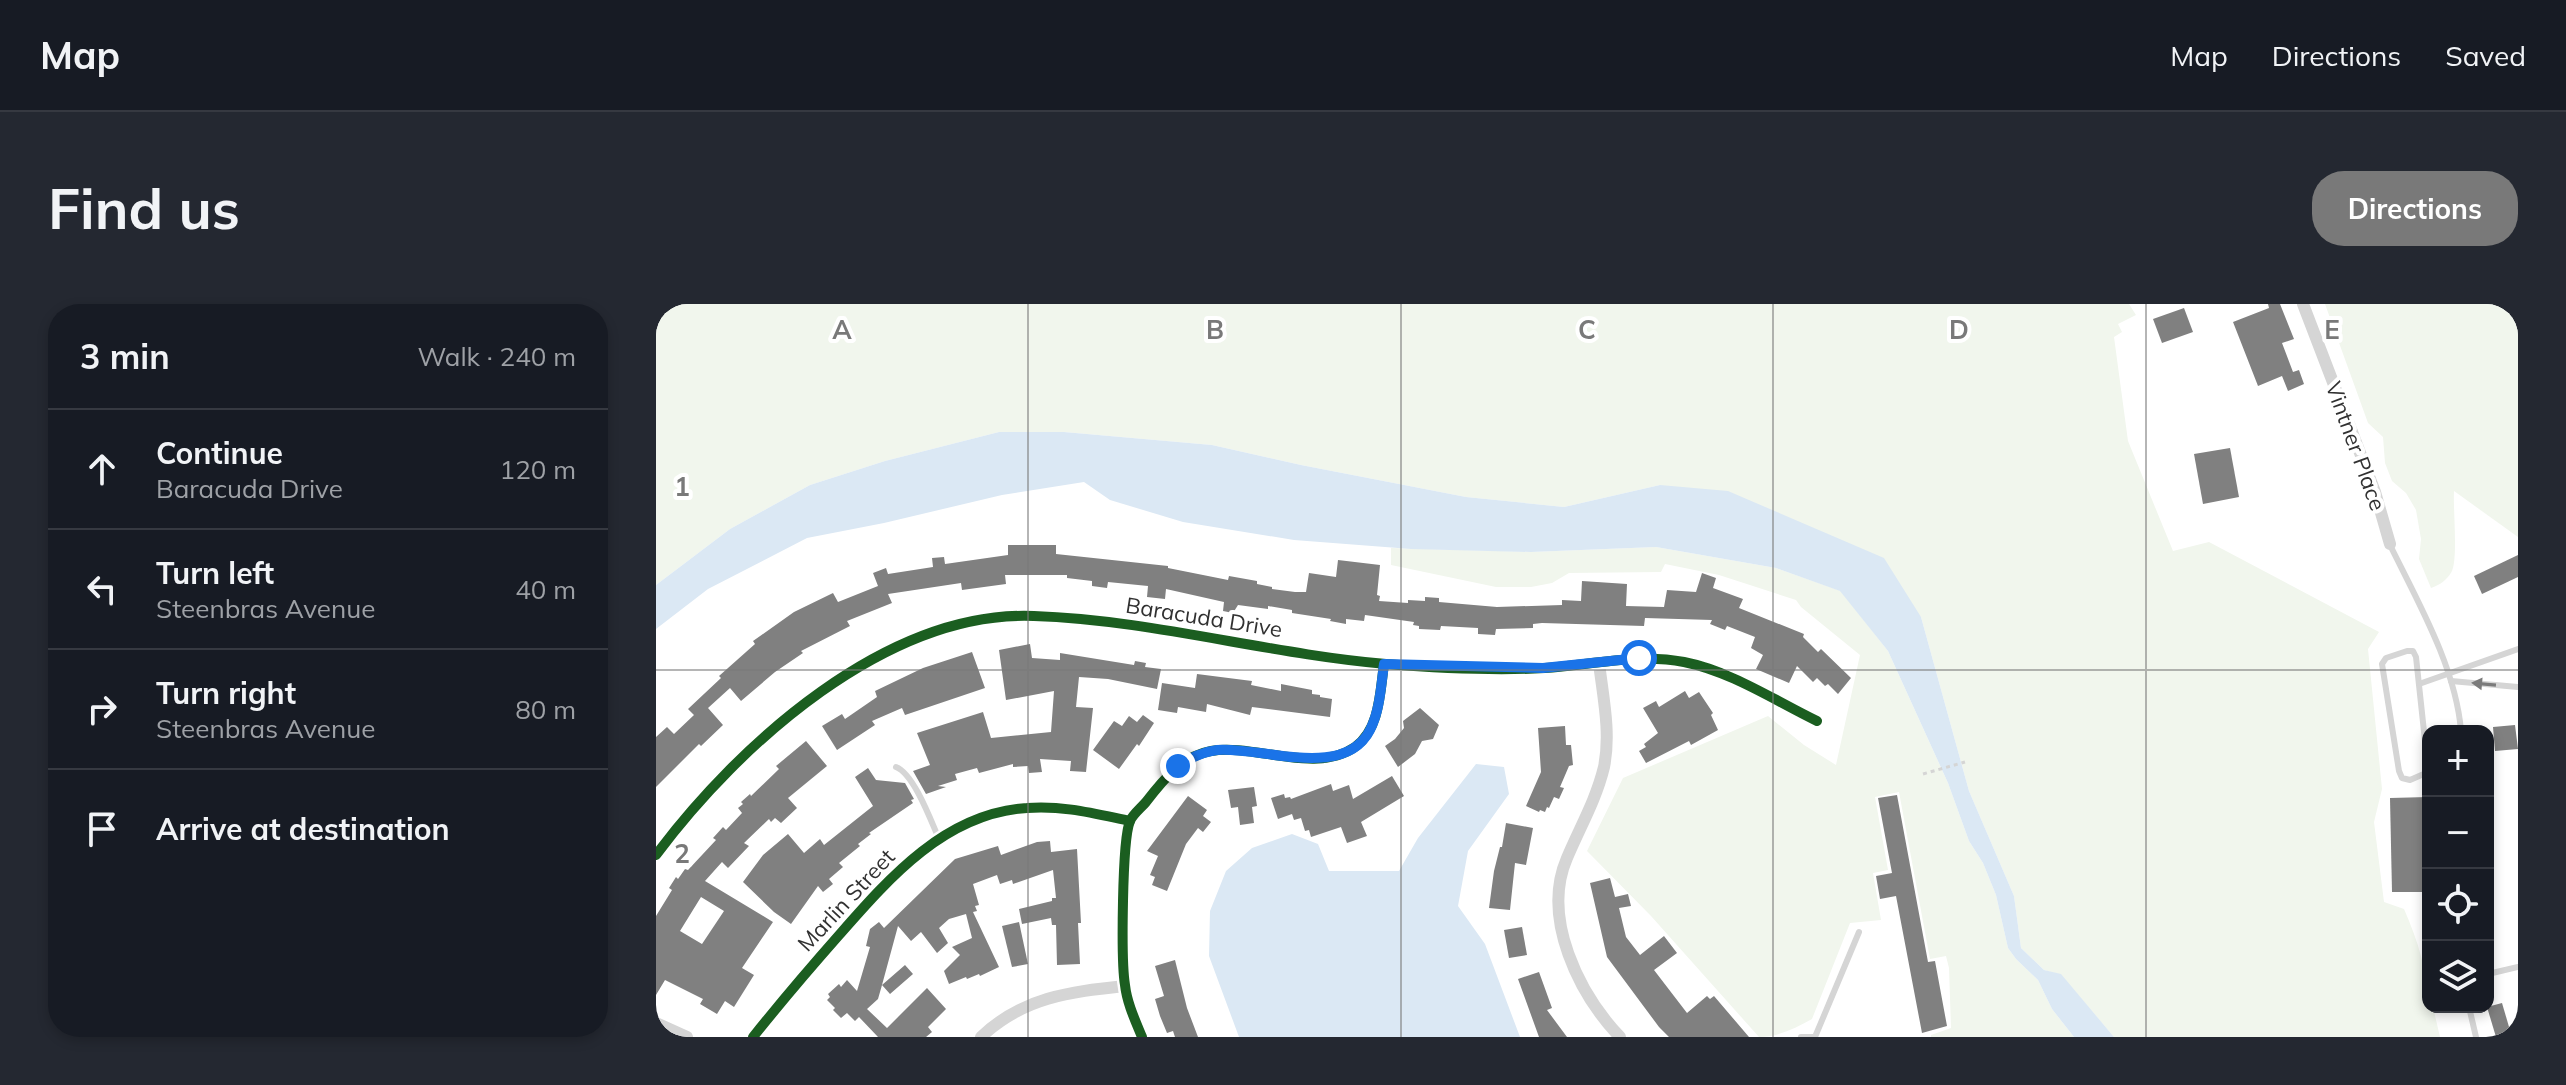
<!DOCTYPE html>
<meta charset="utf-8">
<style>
body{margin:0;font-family:Mulish,sans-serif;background:#242831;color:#f1f3f6}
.controls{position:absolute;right:24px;bottom:24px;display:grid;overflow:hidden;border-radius:16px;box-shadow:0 4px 12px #0003}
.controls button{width:72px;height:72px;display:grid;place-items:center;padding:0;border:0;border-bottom:2px solid #363941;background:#171b24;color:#f1f3f6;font:40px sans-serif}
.stop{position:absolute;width:24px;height:24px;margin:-18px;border:6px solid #1a73e8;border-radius:50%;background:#fff}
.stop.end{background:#1a73e8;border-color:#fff;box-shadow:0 2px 8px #0008}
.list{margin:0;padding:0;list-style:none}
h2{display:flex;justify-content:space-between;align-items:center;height:104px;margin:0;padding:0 32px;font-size:34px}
h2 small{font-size:26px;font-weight:400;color:#9ea1a6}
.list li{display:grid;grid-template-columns:52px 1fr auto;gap:24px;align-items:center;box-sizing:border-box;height:120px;padding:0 32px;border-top:2px solid #363941}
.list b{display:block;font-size:30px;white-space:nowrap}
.list p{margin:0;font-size:26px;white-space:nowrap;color:#9ea1a6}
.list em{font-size:26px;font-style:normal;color:#9ea1a6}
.icon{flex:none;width:44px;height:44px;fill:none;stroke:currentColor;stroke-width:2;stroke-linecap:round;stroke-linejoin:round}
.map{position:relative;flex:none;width:1862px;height:733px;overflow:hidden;border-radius:32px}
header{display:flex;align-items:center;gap:48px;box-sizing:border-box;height:112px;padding:0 40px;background:#171b24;border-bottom:2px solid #363941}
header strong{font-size:38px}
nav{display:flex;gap:44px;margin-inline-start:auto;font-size:28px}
.intro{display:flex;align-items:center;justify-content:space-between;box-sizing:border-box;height:192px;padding:0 48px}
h1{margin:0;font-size:56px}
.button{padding:20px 36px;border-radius:32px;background:#797979;color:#fff;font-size:28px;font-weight:700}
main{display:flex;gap:48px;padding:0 48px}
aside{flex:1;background:#171b24;border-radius:32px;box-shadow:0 4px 12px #0003}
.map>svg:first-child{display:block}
.green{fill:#f1f6ed}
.water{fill:#dbe8f4}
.building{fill:#808080;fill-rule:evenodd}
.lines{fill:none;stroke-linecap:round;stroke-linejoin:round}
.path{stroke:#d5d5d5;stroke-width:3;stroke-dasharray:4 4;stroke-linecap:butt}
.service{stroke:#d5d5d5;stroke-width:6}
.minor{stroke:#d5d5d5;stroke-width:12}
.cycleway-casing{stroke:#fff;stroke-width:15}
.cycleway{stroke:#1b5e20;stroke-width:10}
.oneway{fill:#7b7b7b}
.route{stroke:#1a73e8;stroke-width:10}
.grid{fill:none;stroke:#797979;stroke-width:2;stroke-opacity:0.55}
.labels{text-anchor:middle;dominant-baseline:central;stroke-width:8;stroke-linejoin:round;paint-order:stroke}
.street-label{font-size:22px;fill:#313131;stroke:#fff}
.grid-label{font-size:26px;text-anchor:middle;font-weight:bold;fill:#797979;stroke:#fff;stroke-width:8;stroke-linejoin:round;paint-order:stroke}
</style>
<header>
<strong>Map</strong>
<nav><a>Map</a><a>Directions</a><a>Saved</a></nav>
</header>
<div class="intro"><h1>Find us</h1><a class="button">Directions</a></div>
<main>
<aside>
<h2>3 min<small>Walk · 240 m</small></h2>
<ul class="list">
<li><svg class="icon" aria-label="ahead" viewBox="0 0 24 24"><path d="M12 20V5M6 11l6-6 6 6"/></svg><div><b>Continue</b><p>Baracuda Drive</p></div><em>120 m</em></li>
<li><svg class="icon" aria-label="left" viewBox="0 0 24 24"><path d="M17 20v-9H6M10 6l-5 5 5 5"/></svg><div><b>Turn left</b><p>Steenbras Avenue</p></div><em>40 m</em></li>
<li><svg class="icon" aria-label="right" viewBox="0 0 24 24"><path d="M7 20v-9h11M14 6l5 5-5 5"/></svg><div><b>Turn right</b><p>Steenbras Avenue</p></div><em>80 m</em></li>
<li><svg class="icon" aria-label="arrive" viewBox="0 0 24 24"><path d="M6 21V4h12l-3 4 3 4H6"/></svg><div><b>Arrive at destination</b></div></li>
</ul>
</aside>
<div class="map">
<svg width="1862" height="733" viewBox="0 0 1862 733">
<rect width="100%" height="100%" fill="#fff"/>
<g class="green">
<path d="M0 0H1473L1480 11 1462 20 1466 28 1458 33 1472 137 1517 247 1553 238 1723 328 1712 345 1726 485 1718 518 1728 598 1748 605C1762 637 1772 668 1772 703H1777L1784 733H1458L1405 671 1388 666 1365 644 1358 592 1313 487 1265 313 1004 181 908 203 810 193 645 161 556 141 408 128H343L229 157 154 181 74 225 0 281Z"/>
<path d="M1669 0H1862V233L1798 187C1797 206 1802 253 1796 267 1791 276 1784 281 1775 284L1763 255 1765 235 1760 206 1750 189 1736 177 1729 159 1727 133 1712 119Z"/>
<path d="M1000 243 1120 264 1185 287 1232 347 1292 479 1313 537 1327 559 1340 591 1352 644 1360 655 1382 676 1396 705 1418 733H1275V731L1295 724 1293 664 1290 652 1274 655 1243 488 1219 493 1232 566 1217 569 1225 616 1194 619 1156 715C1139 724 1123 733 1103 733L995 612 931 547 967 474 1112 412 1148 441 1180 461 1204 351 1145 303 1140 296 1063 271 1009 260 1005 268 913 269 896 279 875 283H840L735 261V244L875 248Z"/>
</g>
<g class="water">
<path d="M343 128H408L556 141 645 161 810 193 908 203 1004 181 1072 187 1228 254 1265 313 1313 487 1358 592 1365 644 1388 666 1405 670 1458 733H1418L1396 705 1382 676 1360 655 1352 644 1340 591 1327 559 1313 537 1292 479 1232 347 1184 287 1120 264 1000 243 875 248 755 245 638 236 527 218 454 196 428 178 346 191 228 219 151 234 52 285 0 325V281L74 225 154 181 229 157Z"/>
<path d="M820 460 848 463 853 490 812 547 802 602 829 640 864 733H583L553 652 554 607 570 567 596 544 636 530 662 540 673 567H743L762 534Z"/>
</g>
<g class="building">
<path d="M1612 0H1624L1638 35 1626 39 1637 68 1643 66 1648 80 1632 87 1626 72 1602 82 1577 18 1613 4Z"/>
<path d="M1528 4 1537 28 1506 39 1497 15Z"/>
<path d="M1574 144 1583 193 1547 200 1538 150Z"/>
<path d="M352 241H400V250L512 262V264L572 276 573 272 601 277V280L616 283V285L639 288H650L653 269 680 273 682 256 724 261 721 291 724 292 723 297 752 299V296L769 297V293L783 294V298L841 303 906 301V296L925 297 926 277 971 280 970 302 1008 303 1011 286 1040 288 1046 269 1060 274 1057 284 1087 295 1083 304 1148 330 1147 333 1162 348 1165 345 1195 374 1182 390 1172 380 1169 382 1161 374 1157 378 1141 362 1133 379 1100 365 1107 351 1095 344 1099 333 1071 322 1069 326 1054 320 1056 316 989 314 988 322 886 319 877 320V324L840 325 839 331 822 330V324L785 322 784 326 763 325V322L757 321 758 318 709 311 708 317 690 315V320L674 317 675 315 636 309V306L612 302V305L582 301 577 309 567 307 568 298 510 285 509 295 491 293 492 282 452 278 451 284 436 282V277L411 274V271H349L350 280 306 286 305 279 232 290 236 299 191 317 194 322 145 347 147 349 119 368 85 397 74 384 52 404 67 421 45 442 43 440 0 483V433L11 423 18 430 38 411 32 405 65 374 63 372 99 340 97 337 138 308 177 289 182 298 222 282 217 269 230 264 232 270 277 263 276 254 288 253 289 260 352 251Z"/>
<path d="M1862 251V273L1826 290 1818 272Z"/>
<path d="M374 340 376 354 404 356V349L478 361 479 357 490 359 489 363 505 365 501 385 452 375 423 373 420 403 437 404 430 468 414 467 415 457 384 455 386 468 373 469 372 462 357 463V460L323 469 321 464 299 470 301 476 282 482 290 483 270 490 257 467 274 461 261 429 327 408 335 434 395 428 398 387 350 396 343 346Z"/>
<path d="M316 348 329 384 249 411 246 404 216 417 219 421 181 446 166 422 186 410 189 415 221 393 219 387 267 364Z"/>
<path d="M541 370 596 377 595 381 625 387V380L656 386V390L664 391V393L676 395 674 413 596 403 594 411 551 400 550 408 522 403 521 409 502 406 506 379 539 384Z"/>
<path d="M1029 387 1033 394 1043 388 1057 409 1055 411 1062 426 1035 441 1033 437 990 459 983 447 990 443 988 440 1002 429 987 404 1000 397 1003 403Z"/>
<path d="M764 404 783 421 777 435 766 437 759 450 742 463 729 442 739 435 748 424 747 417Z"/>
<path d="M487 411 498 419 483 442 481 440 463 465 437 446 458 417 466 422 473 412 481 418Z"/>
<path d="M1859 421 1862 445 1839 447 1837 423Z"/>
<path d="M909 422 910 441H915L917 461 913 462 904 483 908 484 903 495 898 493 893 504 891 503 889 508 884 506 883 508 870 502 885 468 882 424Z"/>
<path d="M150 437 171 462 132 494 141 504 125 519 119 514 115 518 113 515 88 539 93 542 72 564 66 558 49 577 117 618 86 664 98 671 78 703 69 697 61 710 44 700 47 695 9 676 0 691V612L16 586 13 584 20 573 22 575 29 565 32 566 60 536 57 534 67 523 70 526 86 509 82 504 87 500 85 498 94 490 95 492 123 465 120 462ZM45 593 68 607 46 640 24 627Z"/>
<path d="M212 464 220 476 249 479 258 495 255 496 257 499 213 529 215 530 202 540 204 542 183 559 187 563 173 575 177 580 167 588 162 582 135 620 118 608 87 578 107 551 132 530 148 549 164 535 168 541 217 502 199 473Z"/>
<path d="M736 472 748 492 705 518 711 532 691 539 685 523 655 533 653 526 649 527 645 514 638 516 636 510 622 515 615 494 628 490 629 494 634 493 635 495 675 480 677 487 693 481 697 495Z"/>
<path d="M598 483 601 502 596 503 598 519 584 521 582 503 575 504 572 486Z"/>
<path d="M1241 491 1272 658 1279 657 1291 722 1266 729 1240 592 1224 595 1220 572 1236 569 1222 494Z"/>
<path d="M532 492 551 506 547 512 555 518 547 528 542 524 530 540 511 587 496 581 499 573 494 571 502 552 491 547Z"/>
<path d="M1772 493 1770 588H1736L1734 494Z"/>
<path d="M850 519 877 524 870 561 859 559 854 606 833 604 838 567 844 543H846Z"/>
<path d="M394 537 395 548 421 545 425 619H422L424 660 401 661 400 621H396L395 614 366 620 363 605 396 597V594H400L397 566 357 580 356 576 344 580 341 571 317 580 323 601 319 602 321 607 317 608 343 663 324 672 323 670 311 675 310 673 293 680 288 667 304 651 296 643 316 634 310 610 293 615 283 624 292 639 281 649 265 628 255 637 242 622 226 681 249 661 257 670 234 690 226 681 222 695 211 705 231 724 271 684 290 705 272 723 276 728 270 733H222L203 713 199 717 191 709 185 714 177 706 179 704 171 696 174 693 172 690 183 680 185 683 191 676 201 687 214 643 210 642 214 625 223 618 228 624 299 555 342 542 345 551 381 538Z"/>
<path d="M954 574 959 593 972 590 975 602 963 604 970 633 984 651 1008 632 1021 649 998 666 1031 709 1051 692 1054 695 1058 692 1093 733H1013L1003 723 951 653 934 579Z"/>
<path d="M363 618 372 660 356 663 346 622Z"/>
<path d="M866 623 871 651 853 654 848 626Z"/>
<path d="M519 656 531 704 542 733H519L517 727 511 729 504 712 499 695 508 692 499 662Z"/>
<path d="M883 668 896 704 891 706 911 733H883L862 675Z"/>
<path d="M1846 699 1856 733H1840L1831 703Z"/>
</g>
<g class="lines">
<path class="path" d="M1267 470 1309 458"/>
<g class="service">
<path d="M1734 241C1762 298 1800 364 1805 427"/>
<path d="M1751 347H1757L1760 353 1772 465 1770 469 1754 476 1746 474 1743 467 1726 360 1730 354Z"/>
<path d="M1795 377 1862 383"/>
<path d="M1763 380 1862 345"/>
<path d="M240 463C258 470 275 517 283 535"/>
<path d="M1832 670 1862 663"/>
<path d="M1813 703 1820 733"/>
<path d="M1145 733H1157"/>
<path d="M1159 733 1203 628"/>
</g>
<g class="minor">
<path d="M1647 0 1719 188 1734 240"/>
<path d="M943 359C947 393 955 429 948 463 940 496 924 523 911 554 885 614 923 690 964 733"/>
<path d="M0 551C83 440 231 306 378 312 497 316 612 350 730 360 781 364 838 367 889 364 935 361 982 349 1028 358 1074 367 1118 396 1161 417"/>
<path d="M0 719 31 733"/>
<path d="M97 733C125 698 154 664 184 630 234 573 290 509 371 504 406 501 440 510 474 517"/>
<path d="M325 733C367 693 414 688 469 682"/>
<path d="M486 733C479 716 471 699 469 681 465 657 466 536 474 517 477 510 485 504 490 498 507 476 526 452 555 447 598 439 659 471 699 443 724 425 724 388 728 360"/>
</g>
<g class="cycleway-casing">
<g id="cycleway">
<path d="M0 551C83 440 231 306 378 312 497 316 612 350 730 360 781 364 838 367 889 364 935 361 982 349 1028 358 1074 367 1118 396 1161 417"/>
<path d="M97 733C125 698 154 664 184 630 234 573 290 509 371 504 406 501 440 510 474 517"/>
<path d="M486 733C479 716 471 699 469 681 465 657 466 536 474 517 477 510 485 504 490 498 507 476 526 452 555 447 598 439 659 471 699 443 724 425 724 388 728 360"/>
</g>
</g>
<use href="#cycleway" class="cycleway"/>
</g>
<defs><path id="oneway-solid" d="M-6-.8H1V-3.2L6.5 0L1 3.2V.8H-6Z" transform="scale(2)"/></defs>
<use class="oneway" href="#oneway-solid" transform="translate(1828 380) rotate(-175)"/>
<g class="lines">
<path class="route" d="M522 462C534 454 546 448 561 446 604 442 688 477 714 426 724 406 725 382 728 360L887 364 983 354"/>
</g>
<path class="grid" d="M372 0V733M745 0V733M1117 0V733M1490 0V733M0 366H1862"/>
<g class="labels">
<g class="street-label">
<text transform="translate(1700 142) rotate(70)">Vintner Place</text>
<text transform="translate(548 313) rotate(9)">Baracuda Drive</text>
<text transform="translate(190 596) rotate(-47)">Marlin Street</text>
</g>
</g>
<g class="grid-label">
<text x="186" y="35">A</text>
<text x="559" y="35">B</text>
<text x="931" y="35">C</text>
<text x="1303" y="35">D</text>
<text x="1676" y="35">E</text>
<text x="26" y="192">1</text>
<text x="26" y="559">2</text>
</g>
</svg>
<div class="controls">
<button>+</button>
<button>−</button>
<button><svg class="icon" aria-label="locate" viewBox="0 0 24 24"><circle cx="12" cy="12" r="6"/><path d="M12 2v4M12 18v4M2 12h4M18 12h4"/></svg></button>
<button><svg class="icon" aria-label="layers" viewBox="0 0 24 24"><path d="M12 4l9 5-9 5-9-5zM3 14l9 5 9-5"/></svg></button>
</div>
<div class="stop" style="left:983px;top:354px"></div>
<div class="stop end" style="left:522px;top:462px"></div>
</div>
</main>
